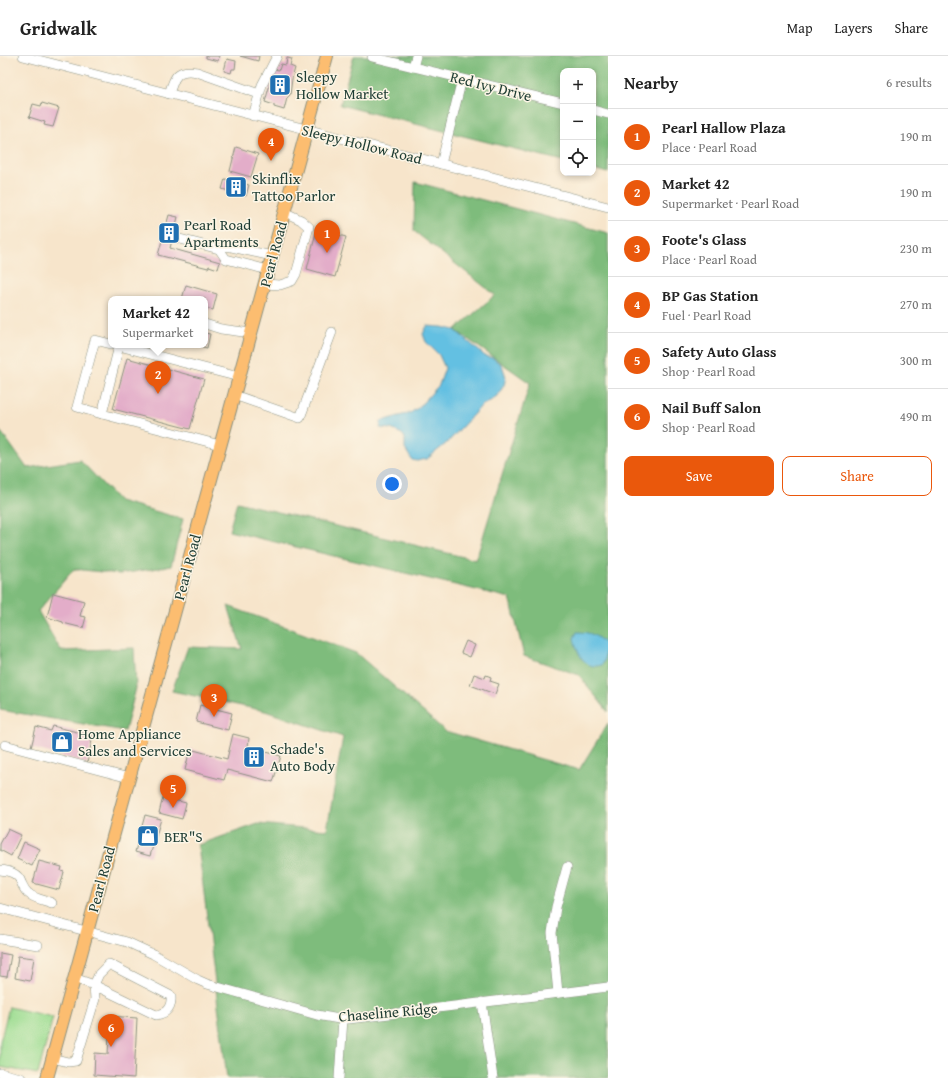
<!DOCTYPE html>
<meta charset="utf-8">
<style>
body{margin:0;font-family:"Gentium Book Plus",serif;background:#f6f6f6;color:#222}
.controls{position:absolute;right:12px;top:12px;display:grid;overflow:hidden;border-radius:8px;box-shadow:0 2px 6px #0003}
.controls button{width:36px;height:36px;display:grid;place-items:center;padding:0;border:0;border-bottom:1px solid #e0e0e0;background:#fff;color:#222;font:20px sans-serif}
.you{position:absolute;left:392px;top:428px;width:14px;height:14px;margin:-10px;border:3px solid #fff;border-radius:50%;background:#1a73e8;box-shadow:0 0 0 6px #1a73e833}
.badge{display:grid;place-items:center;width:26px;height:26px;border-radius:50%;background:#ea580c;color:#fff;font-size:13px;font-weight:700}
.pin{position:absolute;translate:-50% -33px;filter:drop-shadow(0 1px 2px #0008)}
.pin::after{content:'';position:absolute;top:21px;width:14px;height:12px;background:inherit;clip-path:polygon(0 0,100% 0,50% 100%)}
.popup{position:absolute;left:108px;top:240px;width:100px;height:52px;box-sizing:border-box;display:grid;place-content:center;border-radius:8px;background:#fff;filter:drop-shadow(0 1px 3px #0005);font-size:13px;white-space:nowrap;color:#767676}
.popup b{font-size:15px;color:#222}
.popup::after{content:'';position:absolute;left:50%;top:100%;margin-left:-8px;border:8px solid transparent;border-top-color:#fff}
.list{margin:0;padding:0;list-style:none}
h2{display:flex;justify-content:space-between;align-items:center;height:52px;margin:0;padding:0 16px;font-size:17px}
h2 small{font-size:13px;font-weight:400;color:#767676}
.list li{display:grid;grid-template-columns:26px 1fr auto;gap:12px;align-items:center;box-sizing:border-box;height:56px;padding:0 16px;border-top:1px solid #e0e0e0}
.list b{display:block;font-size:15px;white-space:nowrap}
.list p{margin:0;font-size:13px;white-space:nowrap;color:#767676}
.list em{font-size:13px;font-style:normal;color:#767676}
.actions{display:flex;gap:8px;padding:12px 16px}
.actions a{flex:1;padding:9px 0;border:1px solid #ea580c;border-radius:8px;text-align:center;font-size:14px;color:#ea580c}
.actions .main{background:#ea580c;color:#fff}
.icon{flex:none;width:22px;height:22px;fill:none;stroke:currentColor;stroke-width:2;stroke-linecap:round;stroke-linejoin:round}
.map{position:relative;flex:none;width:608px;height:1022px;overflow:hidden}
header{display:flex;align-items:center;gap:24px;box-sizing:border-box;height:56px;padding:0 20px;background:#fff;border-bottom:1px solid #e0e0e0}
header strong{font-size:19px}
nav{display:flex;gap:22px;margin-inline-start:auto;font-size:14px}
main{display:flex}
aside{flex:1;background:#fff}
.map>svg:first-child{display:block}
.green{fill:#9ddd92;stroke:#5e8d63}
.forest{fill:#7ebc7c;stroke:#4e7c58}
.water{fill:#64c0e2;stroke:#427e8b}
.building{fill:#e3adc9}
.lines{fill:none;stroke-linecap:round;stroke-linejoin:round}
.minor-casing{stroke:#8b9180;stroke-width:10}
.major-casing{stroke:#8b9180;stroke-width:14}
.minor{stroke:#fff;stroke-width:9}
.major{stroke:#fcbd6f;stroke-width:12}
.labels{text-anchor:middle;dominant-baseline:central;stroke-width:3;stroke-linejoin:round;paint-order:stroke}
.poi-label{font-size:15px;fill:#1f3d34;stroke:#fcf5e5;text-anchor:start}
.street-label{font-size:15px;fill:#1f3d34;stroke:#fcf5e5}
</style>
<header>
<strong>Gridwalk</strong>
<nav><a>Map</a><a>Layers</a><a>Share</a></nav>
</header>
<main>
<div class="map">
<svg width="608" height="1022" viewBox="0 0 608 1022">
<rect width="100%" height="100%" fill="#fcf5e5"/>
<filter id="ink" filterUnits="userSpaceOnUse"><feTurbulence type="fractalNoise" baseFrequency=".025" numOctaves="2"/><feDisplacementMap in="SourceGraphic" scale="8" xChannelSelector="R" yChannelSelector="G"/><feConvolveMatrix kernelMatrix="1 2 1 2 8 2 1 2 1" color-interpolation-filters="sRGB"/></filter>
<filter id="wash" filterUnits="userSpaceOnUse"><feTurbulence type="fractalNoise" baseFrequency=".012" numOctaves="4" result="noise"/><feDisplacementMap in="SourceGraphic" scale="16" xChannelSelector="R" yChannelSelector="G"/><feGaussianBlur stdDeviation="0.9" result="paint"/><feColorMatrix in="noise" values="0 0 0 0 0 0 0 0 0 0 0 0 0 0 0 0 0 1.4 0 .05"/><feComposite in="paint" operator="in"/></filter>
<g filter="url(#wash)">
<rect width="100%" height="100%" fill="#f7e5cb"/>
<path class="green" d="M9 951 53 961 38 1018 0 1011V986Z"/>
<g class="forest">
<path d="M354 0H608V117L593 113V15H563V105L340 49Z"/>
<path d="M415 126 608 177V656L579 619 524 600 510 542 229 475 237 446 476 504 530 327 455 274 495 239 414 175Z"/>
<path d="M0 375 5 381 27 412 80 404 119 445 183 463 171 510 120 518 74 513 38 555 61 595 134 592 136 632 125 675 0 654Z"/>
<path d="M228 550 356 597 445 675 579 714 608 667V1022H227L198 789 258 768 327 774 343 681 265 655 172 635 188 591 242 593Z"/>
</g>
<g class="water">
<path d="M427 270 442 271 455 274 485 300 493 302 502 309 506 321 504 329 498 339 490 345 482 349 448 386 427 403 417 405 412 404 405 393V382L402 378 391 373 380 372 381 365 410 357 418 352 439 329 445 312 439 299 426 286 423 278Z"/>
<path d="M577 576C590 576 597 579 606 589L604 605 602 609C584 615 577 596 574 582Z"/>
</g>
<g id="blocks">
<g class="building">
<path d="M206 0H219L218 5 206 2Z"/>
<path d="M240 0H259L258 5Z"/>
<path d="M287 2 292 3 290 10 295 12 292 23 290 39 287 42 284 54 274 51V49L265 46 274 13 279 14 281 8 286 9Z"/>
<path d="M227 3 236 5 235 13H232L231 17 224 15Z"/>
<path d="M42 47 59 52 53 71 44 69 45 66 29 61 33 48 41 50Z"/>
<path d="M236 91 258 98 251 121 230 115Z"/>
<path d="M225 123 249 129 246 140 222 133Z"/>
<path d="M169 159 178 161 170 192 220 206 218 213 209 210 208 212 158 199Z"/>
<path d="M317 173 346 181 335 221 307 213Z"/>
<path d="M186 229 217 238 213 254 205 252V243H182Z"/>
<path d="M205 277 210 278 207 292 198 290 205 289Z"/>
<path d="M127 302 204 323 190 373 113 353Z"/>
<path d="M53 537 84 545 80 560 86 561 83 572 63 567V566L47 561Z"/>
<path d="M466 585 475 589 470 601 461 597Z"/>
<path d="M474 618 485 622 486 619 491 621 490 625 499 628 495 638 470 629Z"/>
<path d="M200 649 232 657 228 674 196 666Z"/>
<path d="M53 670 93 680 87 707 31 692 36 671 51 675Z"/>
<path d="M233 678 249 682 248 691 281 700 273 726 227 714 224 724 185 714 190 693 227 703Z"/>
<path d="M163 741 186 747 182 763 159 757Z"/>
<path d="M145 759 161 763 150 800 135 796Z"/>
<path d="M8 773 21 779 11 800 0 794V788Z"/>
<path d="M24 786 40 793 32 810 17 803Z"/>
<path d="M39 805 62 811 61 815 64 816 59 834 33 827Z"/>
<path d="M0 897 11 899 7 921 0 920Z"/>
<path d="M18 900 34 902 30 925 15 922Z"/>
<path d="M110 960 137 962 134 1022 94 1019 95 997 108 998Z"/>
</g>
</g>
</g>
<g filter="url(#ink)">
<use href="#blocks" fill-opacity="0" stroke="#8b9180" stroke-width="1"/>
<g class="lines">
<g class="minor-casing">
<g id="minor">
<path d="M23 0 608 151"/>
<path d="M372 1 563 47"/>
<path d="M413 11 416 0"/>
<path d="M169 38C174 21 177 12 197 16L259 38"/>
<path d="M593 54 608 58"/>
<path d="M253 60 262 29 277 0"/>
<path d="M441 108 462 23"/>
<path d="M180 183 219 193 227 190 272 200"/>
<path d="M219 193 226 203 268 214"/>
<path d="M265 228 280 229 292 225 296 218 309 171 301 164 284 156"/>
<path d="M205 268 221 273 251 277"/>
<path d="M234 339 300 362 332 276"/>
<path d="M102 358 77 351 95 284 111 288"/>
<path d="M220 389 102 358 119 290 239 321"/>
<path d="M5 689 129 722"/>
<path d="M0 814C9 815 18 817 21 826 23 830 24 834 28 837 34 843 44 844 52 847"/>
<path d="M0 852 127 886 153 898 198 924 207 928 317 959 339 963H349L608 931"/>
<path d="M0 883 38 889"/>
<path d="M109 908 171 940C172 950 167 958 156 959L94 929 99 918Z"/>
<path d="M558 937 552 877 556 851 567 811"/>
<path d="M482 946 493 1022"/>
<path d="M52 1002 68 1006 76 1005 95 943 94 929 74 922"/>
<path d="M0 1017 21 1022"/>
<path d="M339 1022 343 963"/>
</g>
</g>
<g class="major-casing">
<path id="major" d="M47 1022 327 0"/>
</g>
<use href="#minor" class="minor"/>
<use href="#major" class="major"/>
</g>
</g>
<defs>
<g id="building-square" transform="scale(1.15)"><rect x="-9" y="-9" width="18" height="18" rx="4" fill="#1f6fb2" stroke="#fcf5e5"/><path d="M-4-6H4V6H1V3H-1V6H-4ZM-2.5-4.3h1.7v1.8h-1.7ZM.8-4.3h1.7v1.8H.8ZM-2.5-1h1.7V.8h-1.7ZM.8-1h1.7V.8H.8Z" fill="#fff"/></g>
<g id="shop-square" transform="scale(1.15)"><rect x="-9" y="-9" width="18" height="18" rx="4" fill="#1f6fb2" stroke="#fcf5e5"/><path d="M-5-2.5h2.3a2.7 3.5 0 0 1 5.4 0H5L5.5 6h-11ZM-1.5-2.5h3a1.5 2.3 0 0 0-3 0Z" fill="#fff"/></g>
</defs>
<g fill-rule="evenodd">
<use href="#building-square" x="280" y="29"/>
<use href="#building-square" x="236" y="131"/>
<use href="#building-square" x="169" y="177"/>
<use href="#shop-square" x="62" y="686"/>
<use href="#building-square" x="254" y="701"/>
<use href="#shop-square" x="148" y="780"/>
</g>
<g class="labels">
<g class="poi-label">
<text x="296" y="20">Sleepy<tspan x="296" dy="17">Hollow Market</tspan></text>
<text x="252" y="122">Skinflix<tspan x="252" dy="17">Tattoo Parlor</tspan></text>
<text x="184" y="168">Pearl Road<tspan x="184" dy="17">Apartments</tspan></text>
<text x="78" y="677">Home Appliance<tspan x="78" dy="17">Sales and Services</tspan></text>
<text x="270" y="692">Schade's<tspan x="270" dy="17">Auto Body</tspan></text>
<text x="164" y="780">BER"S</text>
</g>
<g class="street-label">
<text transform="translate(491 30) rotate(14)">Red Ivy Drive</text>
<text transform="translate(362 88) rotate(14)">Sleepy Hollow Road</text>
<text transform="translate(273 198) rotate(-75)">Pearl Road</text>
<text transform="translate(187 511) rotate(-75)">Pearl Road</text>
<text transform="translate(101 823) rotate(-75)">Pearl Road</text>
<text transform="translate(388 956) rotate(-5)">Chaseline Ridge</text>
</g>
</g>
</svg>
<div class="controls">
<button>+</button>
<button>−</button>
<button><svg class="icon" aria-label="locate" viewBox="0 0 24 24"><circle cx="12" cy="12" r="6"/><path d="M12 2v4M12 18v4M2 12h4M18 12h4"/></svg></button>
</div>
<div class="you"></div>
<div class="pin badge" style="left:327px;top:197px">1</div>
<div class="pin badge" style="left:158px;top:338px">2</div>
<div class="popup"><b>Market 42</b>Supermarket</div>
<div class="pin badge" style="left:214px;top:661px">3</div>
<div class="pin badge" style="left:271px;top:105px">4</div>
<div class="pin badge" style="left:173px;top:752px">5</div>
<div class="pin badge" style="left:111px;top:991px">6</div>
</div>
<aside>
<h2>Nearby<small>6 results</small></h2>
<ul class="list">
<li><span class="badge">1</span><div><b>Pearl Hallow Plaza</b><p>Place · Pearl Road</p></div><em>190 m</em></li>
<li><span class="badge">2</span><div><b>Market 42</b><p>Supermarket · Pearl Road</p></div><em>190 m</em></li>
<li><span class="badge">3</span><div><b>Foote's Glass</b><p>Place · Pearl Road</p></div><em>230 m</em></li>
<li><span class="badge">4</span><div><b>BP Gas Station</b><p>Fuel · Pearl Road</p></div><em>270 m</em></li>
<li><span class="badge">5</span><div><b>Safety Auto Glass</b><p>Shop · Pearl Road</p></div><em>300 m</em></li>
<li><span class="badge">6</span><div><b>Nail Buff Salon</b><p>Shop · Pearl Road</p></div><em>490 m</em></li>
</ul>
<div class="actions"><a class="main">Save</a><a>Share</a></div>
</aside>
</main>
